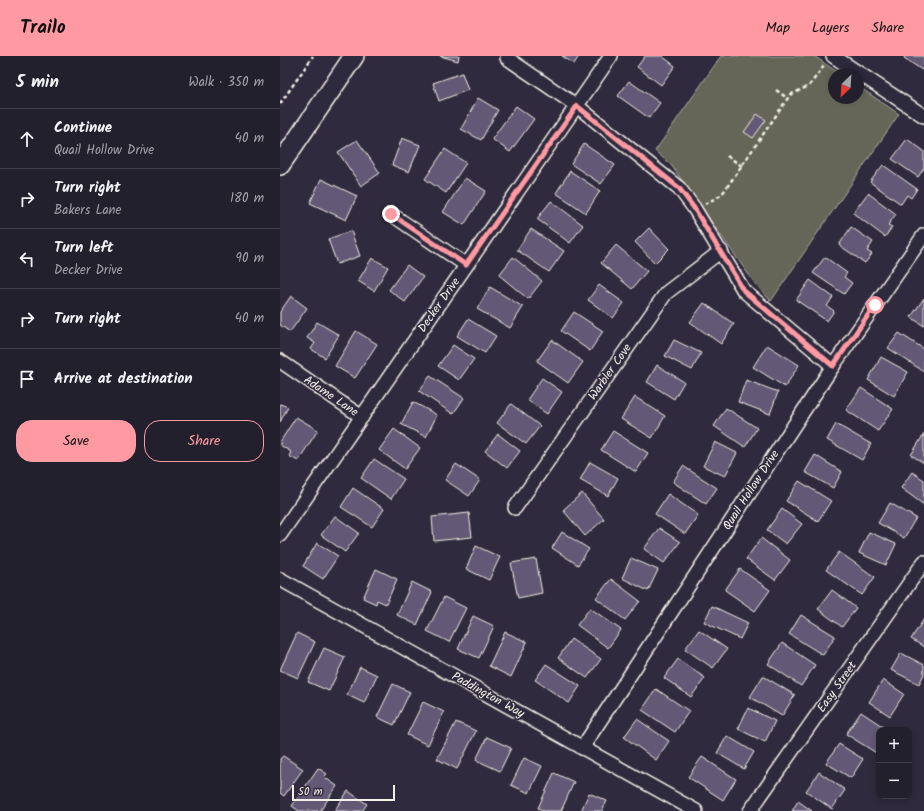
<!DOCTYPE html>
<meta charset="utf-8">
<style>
body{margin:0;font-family:Kalam,sans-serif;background:#2b2836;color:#f1f3f6}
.controls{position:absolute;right:12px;bottom:12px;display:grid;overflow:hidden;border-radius:8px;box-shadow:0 2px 6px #0003}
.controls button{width:36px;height:36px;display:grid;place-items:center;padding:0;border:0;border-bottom:1px solid #403e4a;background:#23202e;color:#f1f3f6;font:20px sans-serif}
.compass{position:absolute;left:548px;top:12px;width:36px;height:36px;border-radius:50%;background:#23202e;box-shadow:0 2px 6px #0003;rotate:205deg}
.scale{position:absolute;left:12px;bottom:10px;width:103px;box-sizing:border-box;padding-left:4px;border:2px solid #f4f1e8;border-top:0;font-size:11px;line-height:14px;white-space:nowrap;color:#f4f1e8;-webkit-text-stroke:3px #2f2a3d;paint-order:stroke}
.stop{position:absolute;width:12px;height:12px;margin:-9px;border:3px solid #ff9aa2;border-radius:50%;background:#fff}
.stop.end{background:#ff9aa2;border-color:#fff;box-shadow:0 1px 4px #0008}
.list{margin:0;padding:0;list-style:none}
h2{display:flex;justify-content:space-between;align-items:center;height:52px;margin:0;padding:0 16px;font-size:17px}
h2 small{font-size:13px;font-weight:400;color:#a3a3aa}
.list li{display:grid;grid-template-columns:26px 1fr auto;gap:12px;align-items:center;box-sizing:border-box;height:60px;padding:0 16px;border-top:1px solid #403e4a}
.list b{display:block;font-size:15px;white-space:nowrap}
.list p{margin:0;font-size:13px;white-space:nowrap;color:#a3a3aa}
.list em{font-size:13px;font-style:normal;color:#a3a3aa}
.actions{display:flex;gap:8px;padding:12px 16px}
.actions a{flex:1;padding:9px 0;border:1px solid #ff9aa2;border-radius:16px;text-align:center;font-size:14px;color:#ff9aa2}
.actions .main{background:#ff9aa2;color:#111}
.icon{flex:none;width:22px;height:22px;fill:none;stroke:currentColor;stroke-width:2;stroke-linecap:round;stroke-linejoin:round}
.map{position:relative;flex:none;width:644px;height:755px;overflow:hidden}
header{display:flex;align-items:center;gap:24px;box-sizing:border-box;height:56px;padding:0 20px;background:#ff9aa2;color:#111}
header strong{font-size:19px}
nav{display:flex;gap:22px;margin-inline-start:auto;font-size:14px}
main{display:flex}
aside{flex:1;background:#23202e}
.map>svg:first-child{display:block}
.green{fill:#656658;stroke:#acaca0}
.building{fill:#635874;stroke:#f4f1e8}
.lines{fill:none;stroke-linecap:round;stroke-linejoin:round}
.minor-casing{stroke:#f4f1e8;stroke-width:16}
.secondary-casing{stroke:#f4f1e8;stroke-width:22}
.path{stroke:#f4f1e8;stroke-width:2.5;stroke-dasharray:4 3;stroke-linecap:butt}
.minor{stroke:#2f2a3d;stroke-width:13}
.secondary{stroke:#2f2a3d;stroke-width:19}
.route{stroke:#ff9aa2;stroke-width:5}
.labels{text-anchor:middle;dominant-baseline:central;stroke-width:3;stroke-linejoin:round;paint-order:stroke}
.street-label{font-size:12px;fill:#f4f1e8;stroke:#2f2a3d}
</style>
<header>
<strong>Trailo</strong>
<nav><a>Map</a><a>Layers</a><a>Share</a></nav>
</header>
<main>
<aside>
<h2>5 min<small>Walk · 350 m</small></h2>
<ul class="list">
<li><svg class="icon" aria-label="ahead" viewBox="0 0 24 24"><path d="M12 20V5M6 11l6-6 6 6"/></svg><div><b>Continue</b><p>Quail Hollow Drive</p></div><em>40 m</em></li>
<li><svg class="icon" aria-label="right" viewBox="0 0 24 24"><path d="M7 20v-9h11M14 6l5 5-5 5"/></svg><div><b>Turn right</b><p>Bakers Lane</p></div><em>180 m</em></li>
<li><svg class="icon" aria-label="left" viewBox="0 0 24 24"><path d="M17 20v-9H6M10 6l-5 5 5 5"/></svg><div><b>Turn left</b><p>Decker Drive</p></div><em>90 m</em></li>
<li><svg class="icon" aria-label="right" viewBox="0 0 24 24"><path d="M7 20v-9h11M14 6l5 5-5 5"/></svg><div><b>Turn right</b></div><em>40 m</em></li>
<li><svg class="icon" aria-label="arrive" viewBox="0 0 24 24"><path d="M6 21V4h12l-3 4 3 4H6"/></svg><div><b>Arrive at destination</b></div></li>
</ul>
<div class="actions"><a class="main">Save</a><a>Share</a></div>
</aside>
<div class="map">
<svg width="644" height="755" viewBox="0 0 644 755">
<rect width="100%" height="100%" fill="#2f2a3d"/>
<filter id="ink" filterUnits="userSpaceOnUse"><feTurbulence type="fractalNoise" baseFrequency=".025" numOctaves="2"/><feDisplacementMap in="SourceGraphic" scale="8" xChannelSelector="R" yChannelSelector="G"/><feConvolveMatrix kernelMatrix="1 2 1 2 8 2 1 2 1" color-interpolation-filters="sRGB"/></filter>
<g filter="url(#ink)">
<path class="green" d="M441 0H534L560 18H554V42H578V30L619 58 491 245 476 229 391 109 375 95Z"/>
<g class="building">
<path d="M160 0H179L178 5Z"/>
<path d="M282 0H299L294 8Z"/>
<path d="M365 0H382L395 10 381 29 357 11Z"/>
<path d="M625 0H644V11L642 14 624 2Z"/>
<path d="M182 17 188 34 159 45 153 27Z"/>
<path d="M349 25 380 47 369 62 338 40Z"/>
<path d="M198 42 218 54 201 84 181 73Z"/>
<path d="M236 50 254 63 230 96 212 83Z"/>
<path d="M477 58 486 64 473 82 464 76Z"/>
<path d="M122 82 140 89 129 116 112 109Z"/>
<path d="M627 83 644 95V112L638 121 612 103Z"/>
<path d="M77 84 100 117 81 130 58 96Z"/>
<path d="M304 88 335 109 321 128 291 108Z"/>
<path d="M165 93 186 107 166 137 145 123Z"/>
<path d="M603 109 637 133 631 142 627 139 621 148 590 126Z"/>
<path d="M290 115 320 135 306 157 276 137Z"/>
<path d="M185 122 206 135 184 169 163 156Z"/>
<path d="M41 123 77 140 66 164 30 147Z"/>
<path d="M588 137 616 158 608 169 612 171 605 181 573 157Z"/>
<path d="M271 145 303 169 290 187 257 163Z"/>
<path d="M571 171 593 186 587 195 592 198 585 207 559 189Z"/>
<path d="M369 172 389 193 375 207 355 186Z"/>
<path d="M251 173 284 195 269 216 237 194Z"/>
<path d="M71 175 80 200 57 208 48 183Z"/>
<path d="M336 189 367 215 352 233 321 207Z"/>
<path d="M233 201 262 225 248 243 219 219Z"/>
<path d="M545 201 567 217 564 221 572 227 564 238 533 217Z"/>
<path d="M92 202 108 211 94 235 78 225Z"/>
<path d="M127 209 143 221 125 246 109 234Z"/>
<path d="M530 224 553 241 547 250 554 255 547 265 516 244Z"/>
<path d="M319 229 344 247 333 262 308 244Z"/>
<path d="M210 231 243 251 230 272 197 253Z"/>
<path d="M11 240 27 252 10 276 0 269V256Z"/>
<path d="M644 242V270L631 261Z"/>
<path d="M424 247 454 268 441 288 410 266Z"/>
<path d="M294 256 323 275 310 295 281 275Z"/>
<path d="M188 263 216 280 205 297 177 280Z"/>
<path d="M37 266 59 279 45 302 31 293 35 287 27 282Z"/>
<path d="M76 275 97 288 75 322 55 310Z"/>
<path d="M619 277 644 293V313L643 315 608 292Z"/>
<path d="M272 284 303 306 288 327 257 305Z"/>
<path d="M394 284 421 297 412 314 385 300Z"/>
<path d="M173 289 194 303 179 324 158 310Z"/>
<path d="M487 289 519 309 505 331 473 311Z"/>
<path d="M601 301 628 316 614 340 588 324Z"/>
<path d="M377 309 404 326 394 343 367 326Z"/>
<path d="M150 320 184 342 173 358 139 335Z"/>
<path d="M262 322 282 336 267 358 247 344Z"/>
<path d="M466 324 498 336 490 358 458 346Z"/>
<path d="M581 332 613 353 598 375 566 354Z"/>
<path d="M355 341 385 360 372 382 341 363Z"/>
<path d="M133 346 157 359 146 381 121 368Z"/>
<path d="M0 348 8 351 0 366Z"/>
<path d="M231 348 260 370 246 388 217 367Z"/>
<path d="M446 352 477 372 465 391 434 370Z"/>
<path d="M16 361 38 374 18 405 9 400 11 396 0 389V386Z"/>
<path d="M556 368 591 388 582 404 547 384Z"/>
<path d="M114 373 140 392 125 413 99 394Z"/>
<path d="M333 375 368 397 356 416 321 394Z"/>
<path d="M218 378 240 395 227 412 205 395Z"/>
<path d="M644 378V407L631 399Z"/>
<path d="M435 386 457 397 445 420 423 410Z"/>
<path d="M535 399 562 416 553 432 525 416Z"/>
<path d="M94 403 124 423 111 443 81 422Z"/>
<path d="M310 406 338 422 328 440 300 424Z"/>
<path d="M176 408 200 424 189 440 165 424Z"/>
<path d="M403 410 437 432 426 448 393 426Z"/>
<path d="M632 416 644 424V449L621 432Z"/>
<path d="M519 425 551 445 538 465 506 445Z"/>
<path d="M73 432 104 453 92 471 61 451Z"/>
<path d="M302 437 324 463 305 480 283 454Z"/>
<path d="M388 438 418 459 405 478 375 458Z"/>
<path d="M610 447 636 462 624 482 598 467Z"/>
<path d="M502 453 522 468 506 488 487 474Z"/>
<path d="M189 457 192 481 154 485 152 461Z"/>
<path d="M55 460 79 477 65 496 41 479Z"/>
<path d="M379 472 400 486 384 507 364 493Z"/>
<path d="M282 476 309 493 298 509 272 492Z"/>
<path d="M589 476 616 488 606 509 579 497Z"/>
<path d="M481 482 510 504 495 524 466 503Z"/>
<path d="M37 487 58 500 43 523 23 510Z"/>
<path d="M196 490 220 501 209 524 186 513Z"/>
<path d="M559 496 595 521 582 539 546 514Z"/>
<path d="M351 502 378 514 368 535 342 522Z"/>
<path d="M256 503 262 537 238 542 231 507Z"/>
<path d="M96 513 117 523 106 548 97 544 96 548 83 542Z"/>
<path d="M460 513 490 534 475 555 445 534Z"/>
<path d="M331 523 360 545 345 564 316 542Z"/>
<path d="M132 526 152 536 137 569 117 559Z"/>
<path d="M552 534 576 552 562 571 538 553Z"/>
<path d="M164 541 186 552 169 586 147 575Z"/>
<path d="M432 550 468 567 460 583 424 566Z"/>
<path d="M310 552 341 574 328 592 297 569Z"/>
<path d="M521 559 555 580 543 599 509 578Z"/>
<path d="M193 560 214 570 199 602 178 593Z"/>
<path d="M644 563V591L631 583Z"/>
<path d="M419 574 447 593 433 612 405 593Z"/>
<path d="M225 576 247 586 231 621 209 610Z"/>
<path d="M17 577 35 586 18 622 0 614Z"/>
<path d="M291 583 321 603 307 622 278 602Z"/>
<path d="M502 587 535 609 521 630 488 608Z"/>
<path d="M44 592 65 601 49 635 28 626Z"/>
<path d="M621 597 644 609V618L639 628 611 614Z"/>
<path d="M398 603 425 622 411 641 384 622Z"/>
<path d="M266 608 300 630 289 647 255 624Z"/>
<path d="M80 611 97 619 84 647 67 639Z"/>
<path d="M483 620 515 639 502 660 470 641Z"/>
<path d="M603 624 624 638 610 660 589 646Z"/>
<path d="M113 628 130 636 114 669 97 661Z"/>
<path d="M376 633 409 655 395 676 362 654Z"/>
<path d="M143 646 164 656 148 689 127 679Z"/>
<path d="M468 652 495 665 485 686 458 673Z"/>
<path d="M581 656 608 674H599V697L598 698 566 678Z"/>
<path d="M357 663 389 685 376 704 344 681Z"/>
<path d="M176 666 196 675 177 713 157 703Z"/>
<path d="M447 680 474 696 464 713 437 697Z"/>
<path d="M207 681 231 692 220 715 196 704Z"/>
<path d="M559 688 583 703 571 722 546 707Z"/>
<path d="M3 700 23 713 4 740 0 737V703Z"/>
<path d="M422 701 456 723 443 744 408 721Z"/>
<path d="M244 702 262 710 249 737 231 729Z"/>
<path d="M38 712 47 718 44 721 57 730 40 755H19L12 750Z"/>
<path d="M539 716 565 734 552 753 526 735Z"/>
<path d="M274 717 294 726 281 755H264L258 752Z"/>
<path d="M68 735 87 748 82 755H54Z"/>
<path d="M309 737 327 745 322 755H301Z"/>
<path d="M518 745 532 755H512Z"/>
</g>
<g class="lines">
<g class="minor-casing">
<g id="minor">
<path d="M553 0 644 60"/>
<path d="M227 2 297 50 399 132 414 152 464 235 553 310"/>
<path d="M111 158 186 209"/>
<path d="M0 305 82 361"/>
<path d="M235 452 386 237 441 195"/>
<path d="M0 479 331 0"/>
<path d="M0 523 416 755"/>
<path d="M302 692 553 310 644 179"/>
<path d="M470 755 644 506"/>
</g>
</g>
<g class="secondary-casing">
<path id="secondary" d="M0 109 74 0"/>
</g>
<g class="path">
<path d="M496 34 507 42"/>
<path d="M0 48 33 0"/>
<path d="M447 100 462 110"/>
<path d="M425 148 441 139 445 134 510 39 529 30 544 10"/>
</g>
<use href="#minor" class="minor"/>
<use href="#secondary" class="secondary"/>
</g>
</g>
<g class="lines" filter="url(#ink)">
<path class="route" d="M111 158 186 209 297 50 399 132 414 152 464 235 553 310 595 249"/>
</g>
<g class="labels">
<g class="street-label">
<text transform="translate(159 249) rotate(-55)">Decker Drive</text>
<text transform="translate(330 316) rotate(-55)">Warbler Cove</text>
<text transform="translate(51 340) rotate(34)">Adame Lane</text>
<text transform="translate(471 434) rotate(-57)">Quail Hollow Drive</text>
<text transform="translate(557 631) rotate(-55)">Easy Street</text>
<text transform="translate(208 639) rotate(29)">Paddington Way</text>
</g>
</g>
</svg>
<div class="controls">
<button>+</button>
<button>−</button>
</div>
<svg class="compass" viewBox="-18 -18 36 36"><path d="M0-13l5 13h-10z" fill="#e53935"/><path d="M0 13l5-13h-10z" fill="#a3a3aa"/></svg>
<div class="scale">50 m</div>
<div class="stop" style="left:595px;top:249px"></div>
<div class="stop end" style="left:111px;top:158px"></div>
</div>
</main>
